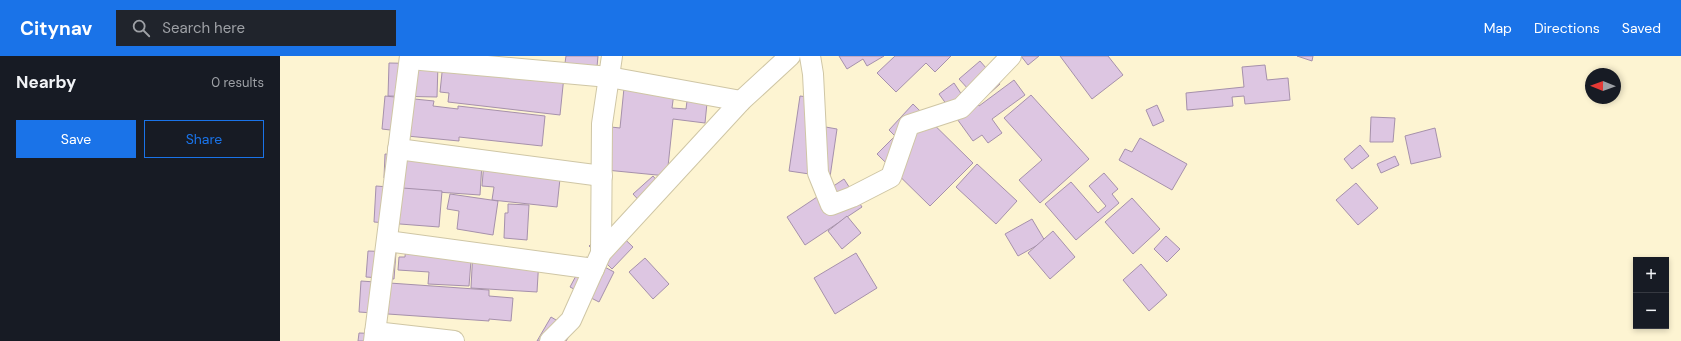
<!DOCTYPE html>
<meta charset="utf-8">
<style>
body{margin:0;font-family:"DM Sans",sans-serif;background:#20242c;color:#f1f3f6}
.controls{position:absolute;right:12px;bottom:12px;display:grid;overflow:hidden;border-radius:0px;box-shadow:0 2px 6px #0003}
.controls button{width:36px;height:36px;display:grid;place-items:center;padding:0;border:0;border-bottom:1px solid #363941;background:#171b24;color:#f1f3f6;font:20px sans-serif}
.compass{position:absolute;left:1305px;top:12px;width:36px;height:36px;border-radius:50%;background:#171b24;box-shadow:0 2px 6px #0003;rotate:271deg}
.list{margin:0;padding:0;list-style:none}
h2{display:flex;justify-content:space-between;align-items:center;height:52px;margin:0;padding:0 16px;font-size:17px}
h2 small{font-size:13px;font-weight:400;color:#9ea1a6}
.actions{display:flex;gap:8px;padding:12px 16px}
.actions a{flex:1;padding:9px 0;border:1px solid #1a73e8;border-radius:0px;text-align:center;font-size:14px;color:#1a73e8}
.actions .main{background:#1a73e8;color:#fff}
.icon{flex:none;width:22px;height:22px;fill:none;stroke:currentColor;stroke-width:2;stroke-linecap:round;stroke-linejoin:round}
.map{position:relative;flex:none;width:1401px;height:285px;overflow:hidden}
header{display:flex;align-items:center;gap:24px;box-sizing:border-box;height:56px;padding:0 20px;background:#1a73e8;color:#fff}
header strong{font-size:19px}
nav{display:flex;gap:22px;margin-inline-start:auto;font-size:14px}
.search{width:280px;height:36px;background:#20242c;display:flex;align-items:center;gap:10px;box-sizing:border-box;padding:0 14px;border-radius:0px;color:#9ea1a6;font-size:15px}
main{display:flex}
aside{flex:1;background:#171b24}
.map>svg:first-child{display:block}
.building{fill:#ddc6e2;stroke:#a691ab}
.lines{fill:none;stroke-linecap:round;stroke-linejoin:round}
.street-casing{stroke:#cfc6a5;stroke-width:22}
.street{stroke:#fff;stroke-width:20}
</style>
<header>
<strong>Citynav</strong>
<div class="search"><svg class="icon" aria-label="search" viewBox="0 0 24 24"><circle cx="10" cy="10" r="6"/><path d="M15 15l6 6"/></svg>Search here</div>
<nav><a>Map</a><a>Directions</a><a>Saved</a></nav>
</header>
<main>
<aside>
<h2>Nearby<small>0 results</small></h2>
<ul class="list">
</ul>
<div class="actions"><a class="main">Save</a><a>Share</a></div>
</aside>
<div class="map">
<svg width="1401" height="285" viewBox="0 0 1401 285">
<rect width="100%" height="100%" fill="#fdf4d2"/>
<g class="building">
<path d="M286 0H318L317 11 285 7Z"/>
<path d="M559 0H604L587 10 583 3 567 13Z"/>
<path d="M615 0H671L655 16 646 7 616 36 597 17Z"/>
<path d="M741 0H759L748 9Z"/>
<path d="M780 0H828L843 19 812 43Z"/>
<path d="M1017 0H1033L1032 5Z"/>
<path d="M700 5 720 28 700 46 679 23Z"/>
<path d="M109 7 158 8 157 41 108 40Z"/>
<path d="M163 7 284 20 280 59 168 46 169 37 160 36Z"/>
<path d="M985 9 987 24 1008 22 1010 44 965 48 964 40 952 41 953 50 907 54 906 37 964 31 962 11Z"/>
<path d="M734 24 745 39 712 63 722 77 708 87 702 79 693 85 659 38 674 27 684 42 690 38 699 50Z"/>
<path d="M344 32 394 37 392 52 406 53 407 45 427 47 425 67 393 63 387 120 326 114 331 71 340 72Z"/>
<path d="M751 39 809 103 760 147 739 124 762 104 724 62Z"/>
<path d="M105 40 154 45 153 50 178 53V50L265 60 262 90 179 81V85L127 80V76L102 73Z"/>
<path d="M520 40 544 43 540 70 557 73 550 121 509 115Z"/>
<path d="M633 48 693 107 650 150 597 98 615 80 609 74Z"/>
<path d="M877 49 884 65 873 70 866 54Z"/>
<path d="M1091 61 1115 62 1113 86H1090Z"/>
<path d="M1155 72 1161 101 1131 108 1125 80Z"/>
<path d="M860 82 907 108 892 134 839 104 845 93 852 96Z"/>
<path d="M1080 89 1089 100 1072 113 1064 103Z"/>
<path d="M105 98 202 107 200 139 114 133 115 123 104 122Z"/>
<path d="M1115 100 1119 109 1101 117 1097 108Z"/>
<path d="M204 106 281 113 277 151 212 144 214 131 202 130Z"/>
<path d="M697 108 737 145 716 168 676 131Z"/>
<path d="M824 117 838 133 832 138 839 147 796 184 765 148 791 126 818 157 826 150 809 130Z"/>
<path d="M373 120 385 134 365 151 353 138Z"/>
<path d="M564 123 582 151 525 189 507 161Z"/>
<path d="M1076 127 1098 152 1078 169 1056 144Z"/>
<path d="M96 130 162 135 159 171 94 166Z"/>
<path d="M170 138 218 145 213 179 177 173 179 155 167 153Z"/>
<path d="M852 142 880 173 853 198 825 166Z"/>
<path d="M228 148 249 149 247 184 224 182 225 157H228Z"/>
<path d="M567 160 581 177 562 193 548 175Z"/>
<path d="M752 163 765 185 738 200 725 178Z"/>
<path d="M330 169 353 191 332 213 309 190Z"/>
<path d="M773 175 795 201 770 223 748 197Z"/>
<path d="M886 180 900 193 887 206 874 193Z"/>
<path d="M126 188 192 192 189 230 148 228 149 216 118 214 119 201H125Z"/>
<path d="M193 193 259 202 257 236 191 232Z"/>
<path d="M88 195 116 196 114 223 86 221Z"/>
<path d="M576 197 597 232 555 258 534 222Z"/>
<path d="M306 201 334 216 319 246 290 231Z"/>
<path d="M365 202 389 228 373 243 349 216Z"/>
<path d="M861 208 887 239 869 255 843 224Z"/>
<path d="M81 225 209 234V240L233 242 231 265 209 263V265L79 256Z"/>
<path d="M271 261 293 274 286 285H257Z"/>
<path d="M79 277 106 278V285H78Z"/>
</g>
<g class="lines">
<g class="street-casing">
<g id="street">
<path d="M530 0 533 18 538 117 551 149 572 141 611 121 629 69 681 52 731 0"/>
<path d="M130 3 329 21 461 45"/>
<path d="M118 93 322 120"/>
<path d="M107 185 314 213"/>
<path d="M321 197 322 68 332 0"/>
<path d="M95 276 174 285"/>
<path d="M94 285 130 0"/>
<path d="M270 285 291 264 321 197 461 45 510 0"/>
</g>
</g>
<use href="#street" class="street"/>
</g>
</svg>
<div class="controls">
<button>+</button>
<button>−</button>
</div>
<svg class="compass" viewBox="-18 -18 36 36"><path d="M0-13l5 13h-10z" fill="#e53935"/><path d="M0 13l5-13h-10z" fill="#9ea1a6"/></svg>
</div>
</main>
